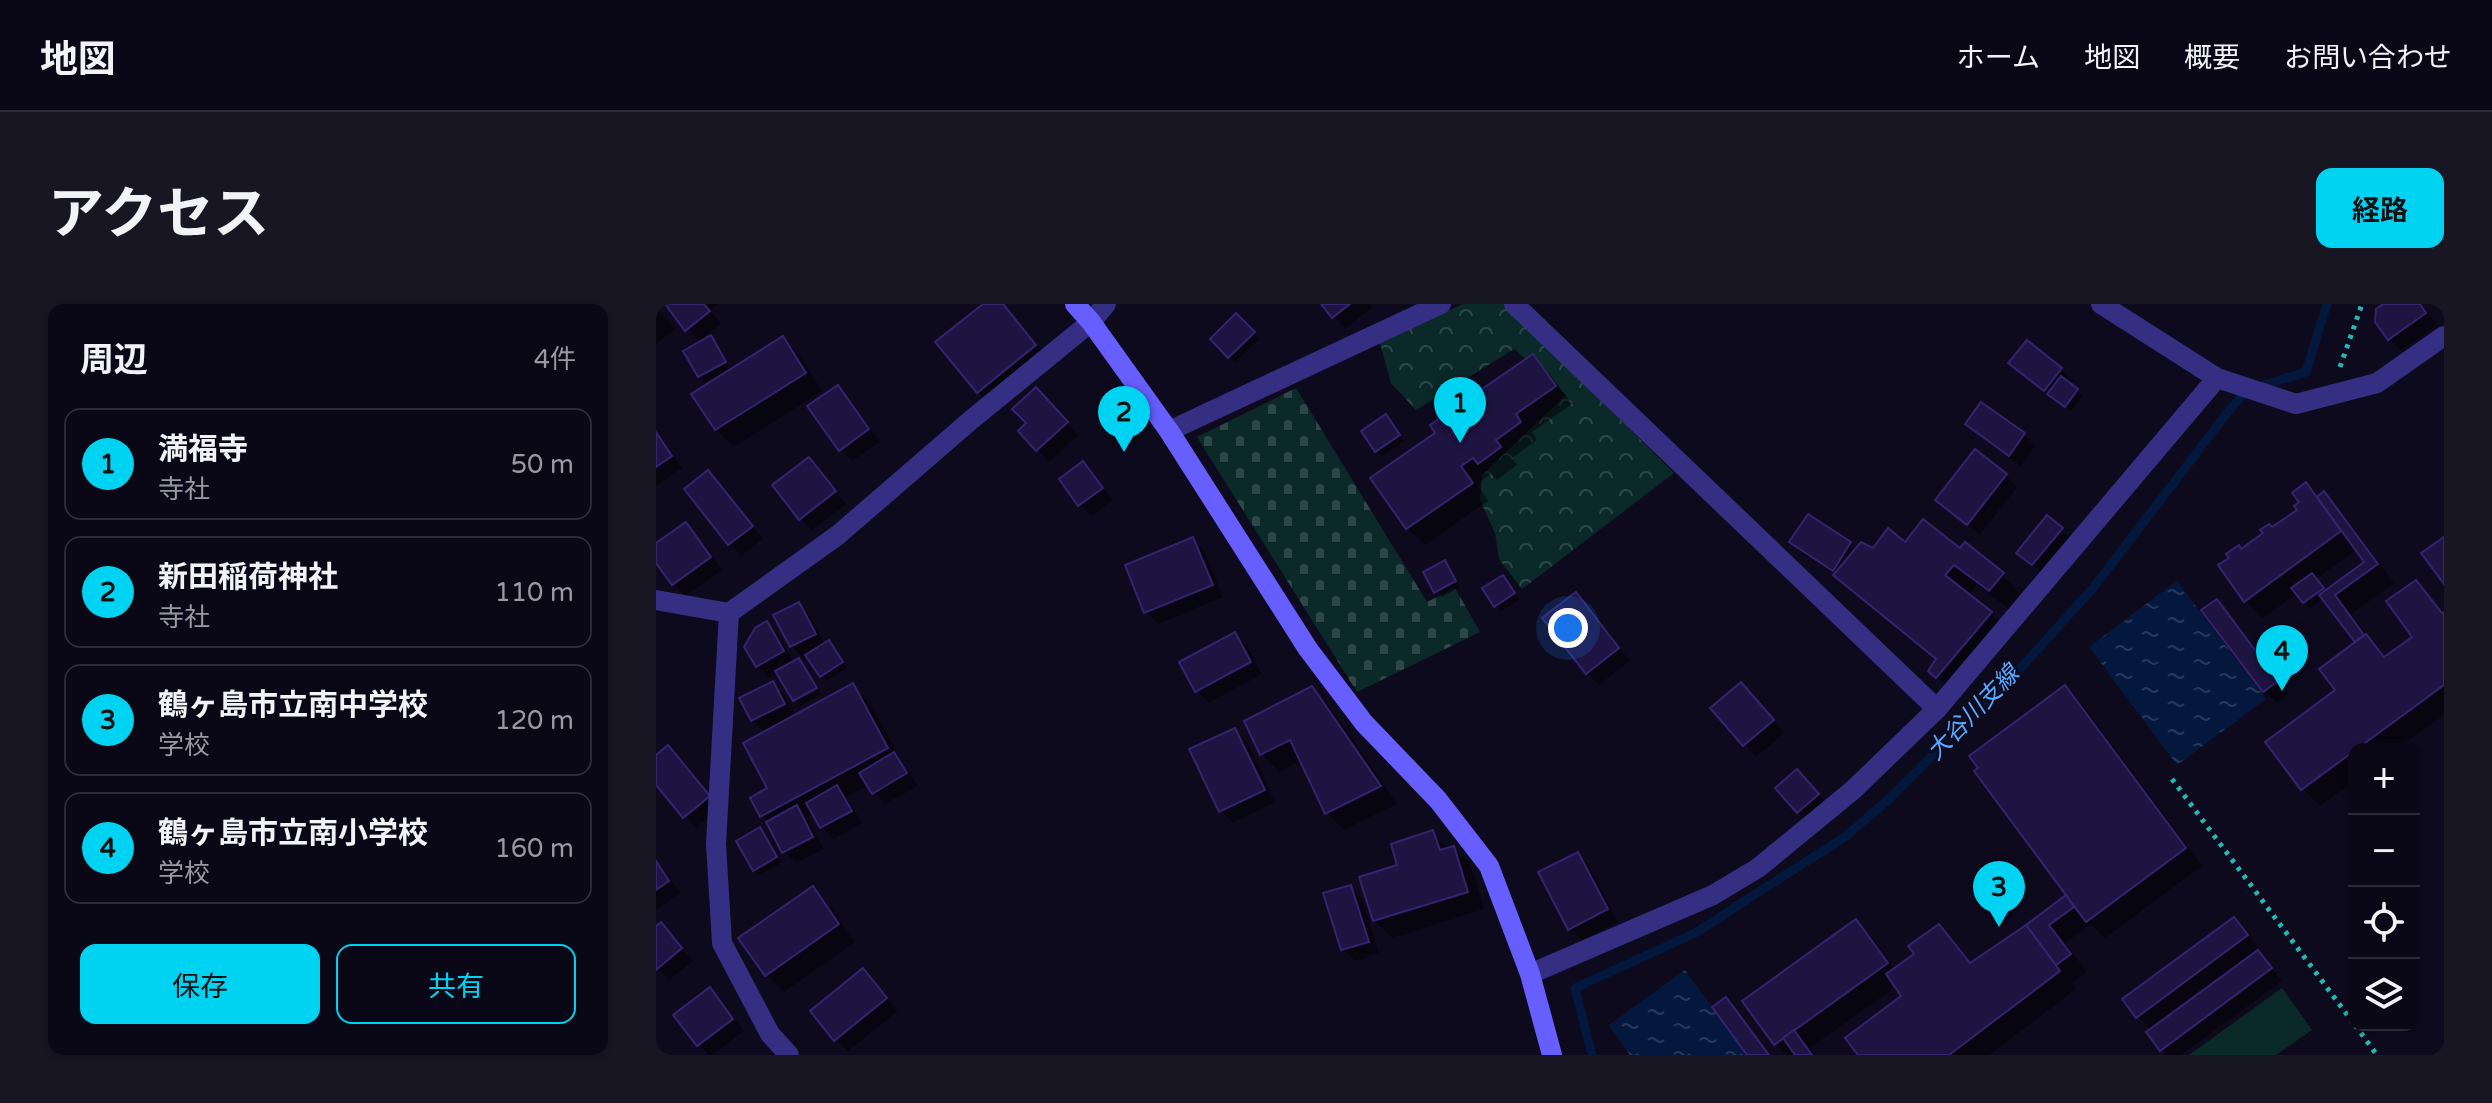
<!DOCTYPE html>
<html lang="ja">
<meta charset="utf-8">
<style>
body{margin:0;font-family:"Varela Round","Noto Sans JP",sans-serif;background:#181623;color:#f1f3f6}
.controls{position:absolute;right:24px;bottom:24px;display:grid;overflow:hidden;border-radius:16px;box-shadow:0 2px 6px #0004}
.controls button{width:72px;height:72px;display:grid;place-items:center;padding:0;border:0;border-bottom:2px solid #2a2935;background:#0a0816;color:#f1f3f6;font:40px sans-serif}
.you{position:absolute;left:912px;top:324px;width:28px;height:28px;margin:-20px;border:6px solid #fff;border-radius:50%;background:#1a73e8;box-shadow:0 0 0 12px #1a73e833}
.badge{display:grid;place-items:center;width:52px;height:52px;border-radius:50%;background:#00d2f2;color:#111;font-size:26px;font-weight:700}
.pin{position:absolute;translate:-50% -66px;filter:drop-shadow(0 2px 4px #0008)}
.pin::after{content:'';position:absolute;top:42px;width:28px;height:24px;background:inherit;clip-path:polygon(0 0,100% 0,50% 100%)}
.list{margin:0;padding:0;list-style:none}
h2{display:flex;justify-content:space-between;align-items:center;height:104px;margin:0;padding:0 32px;font-size:34px}
h2 small{font-size:26px;font-weight:400;color:#999aa1}
.list li{display:grid;grid-template-columns:52px 1fr auto;gap:24px;align-items:center;box-sizing:border-box;height:112px;margin:0 16px 16px;padding:0 16px;border:2px solid #2a2935;border-radius:16px}
.list b{display:block;font-size:30px;white-space:nowrap}
.list p{margin:0;font-size:26px;white-space:nowrap;color:#999aa1}
.list em{font-size:26px;font-style:normal;color:#999aa1}
.actions{display:flex;gap:16px;padding:24px 32px}
.actions a{flex:1;padding:18px 0;border:2px solid #00d2f2;border-radius:16px;text-align:center;font-size:28px;color:#00d2f2}
.actions .main{background:#00d2f2;color:#111}
.icon{flex:none;width:44px;height:44px;fill:none;stroke:currentColor;stroke-width:2;stroke-linecap:round;stroke-linejoin:round}
.map{position:relative;flex:none;width:1788px;height:751px;overflow:hidden;border-radius:16px}
header{display:flex;align-items:center;gap:48px;box-sizing:border-box;height:112px;padding:0 40px;background:#0a0816;border-bottom:2px solid #2a2935}
header strong{font-size:38px}
nav{display:flex;gap:44px;margin-inline-start:auto;font-size:28px}
.intro{display:flex;align-items:center;justify-content:space-between;box-sizing:border-box;height:192px;padding:0 48px}
h1{margin:0;font-size:56px}
.button{padding:20px 36px;border-radius:16px;background:#00d2f2;color:#111;font-size:28px;font-weight:700}
main{display:flex;gap:48px;padding:0 48px}
aside{flex:1;background:#0a0816;border-radius:16px;box-shadow:0 2px 6px #0004}
.map>svg:first-child{display:block}
.forest{fill:url(#forest-crowns)}
.cemetery{fill:url(#cemetery-stones)}
.pitch{fill:#0c2929}
.water{fill:url(#water-ripples)}
.shadow{fill:#0007;fill-rule:evenodd}
.lines{fill:none;stroke-linecap:round;stroke-linejoin:round}
.stream{stroke:#04173d;stroke-width:9}
.building{fill:#1e1441;stroke:#352370;stroke-width:2}
.path{stroke:#20bab6;stroke-width:5;stroke-dasharray:4 6;stroke-linecap:butt}
.street{stroke:#352f83;stroke-width:20}
.secondary{stroke:#675eff;stroke-width:20}
.labels{text-anchor:middle;dominant-baseline:central;stroke-width:6;stroke-linejoin:round;paint-order:stroke}
.water-label{font-size:24px;font-style:italic;fill:#55abff;stroke:#0e0a1e}
</style>
<header>
<strong>地図</strong>
<nav><a>ホーム</a><a>地図</a><a>概要</a><a>お問い合わせ</a></nav>
</header>
<div class="intro"><h1>アクセス</h1><a class="button">経路</a></div>
<main>
<aside>
<h2>周辺<small>4件</small></h2>
<ul class="list">
<li><span class="badge">1</span><div><b>満福寺</b><p>寺社</p></div><em>50 m</em></li>
<li><span class="badge">2</span><div><b>新田稲荷神社</b><p>寺社</p></div><em>110 m</em></li>
<li><span class="badge">3</span><div><b>鶴ヶ島市立南中学校</b><p>学校</p></div><em>120 m</em></li>
<li><span class="badge">4</span><div><b>鶴ヶ島市立南小学校</b><p>学校</p></div><em>160 m</em></li>
</ul>
<div class="actions"><a class="main">保存</a><a>共有</a></div>
</aside>
<div class="map">
<svg width="1788" height="751" viewBox="0 0 1788 751">
<defs>
<pattern id="forest-crowns" width="20" height="18" patternUnits="userSpaceOnUse" patternTransform="scale(2)"><rect width="20" height="18" fill="#0c2929"/><path d="M2 6a3 3 0 1 1 6 0M12 15a3 3 0 1 1 6 0" fill="none" stroke="#2e4749"/></pattern>
<pattern id="cemetery-stones" width="16" height="16" patternUnits="userSpaceOnUse" patternTransform="scale(2)"><rect width="16" height="16" fill="#0c2929"/><path d="M2 7V4a2 2 0 0 1 4 0v3zM10 15v-3a2 2 0 0 1 4 0v3z" fill="#2e4749"/></pattern>
<pattern id="water-ripples" width="26" height="14" patternUnits="userSpaceOnUse" patternTransform="scale(2)"><rect width="26" height="14" fill="#04173d"/><path d="M2 4q2-2 4 0t4 0M15 11q2-2 4 0t4 0" fill="none" stroke="#28375a"/></pattern>
</defs>
<rect width="100%" height="100%" fill="#0e0a1e"/>
<path class="forest" d="M807 0H848L1018 169 866 285 843 255 839 229 824 196 826 171 910 91 858 45 760 106 735 79 724 39Z"/>
<path class="cemetery" d="M640 84 771 298 799 284 824 328 701 388 541 133Z"/>
<path class="pitch" d="M1626 684 1656 726 1620 751H1533Z"/>
<g class="water">
<path d="M1521 277 1610 395 1521 461 1433 343Z"/>
<path d="M1029 666 1091 751H974L953 721Z"/>
</g>
<g class="shadow">
<path d="M11 0H62L54 6 65 20 43 37Z"/>
<path d="M330 0H347L396 59 339 105 322 87Z"/>
<path d="M668 0H713L716 4 689 25Z"/>
<path d="M1730 0H1765L1781 21 1745 47 1733 35Z"/>
<path d="M0 3 19 25 0 40Z"/>
<path d="M580 12 603 35 579 58 556 35Z"/>
<path d="M55 34 75 67 127 34 144 52 166 87 78 143 60 125 38 90 69 71 68 68 49 78 44 72Z"/>
<path d="M877 52 894 70 916 100 876 128 881 136 856 154 861 161 841 176 835 170 821 180 832 197 769 241 751 224Z"/>
<path d="M1405 65 1417 77 1413 81 1427 92 1415 107 1367 70Z"/>
<path d="M181 84 193 96 224 138 196 157 185 145Z"/>
<path d="M392 97 422 131 393 158 364 127Z"/>
<path d="M735 118 748 137 726 152 720 147Z"/>
<path d="M1311 120 1368 130 1379 142 1365 162 1323 132Z"/>
<path d="M0 126 26 164 0 182Z"/>
<path d="M153 156 190 200 156 226 144 214Z"/>
<path d="M427 160 457 196 436 212 424 201Z"/>
<path d="M52 168 107 235 85 252 30 185Z"/>
<path d="M1349 171 1361 183 1324 231 1282 196Z"/>
<path d="M1650 181 1662 194 1668 190 1685 207 1738 279 1695 310 1730 354 1759 333 1760 278 1788 310V411L1741 445H1698V477L1664 502 1646 484 1701 339 1668 294 1654 304 1642 289 1607 314 1590 297 1586 247 1644 206ZM1701 245 1711 259 1671 288 1660 275Z"/>
<path d="M1152 213 1201 246 1217 247 1249 241 1304 247 1309 240 1346 271 1368 293 1356 307 1321 281 1312 291 1335 309 1357 331 1303 394 1274 366 1281 358 1202 293 1180 271 1147 250 1135 238Z"/>
<path d="M1391 214 1418 237 1389 272 1363 248Z"/>
<path d="M29 221 41 232 66 266 29 292 18 280 0 255V242Z"/>
<path d="M537 235 548 247 567 293 502 320 490 308Z"/>
<path d="M789 259 804 283 786 293 770 269Z"/>
<path d="M852 279 863 296 845 307 840 301Z"/>
<path d="M920 291 974 357 943 381 931 369Z"/>
<path d="M1560 297 1572 309 1632 390 1620 399 1608 387Z"/>
<path d="M142 300 154 312 169 341 173 338 179 344 191 364 171 377 152 351 147 354 136 342Z"/>
<path d="M111 320 122 331 138 359 143 356 148 362 165 390 144 402 123 368 113 374 101 362Z"/>
<path d="M579 331 591 342 606 370 553 399 541 387 526 359Z"/>
<path d="M117 379 129 391 140 413 196 382 214 399 246 458 262 482 229 500 213 481 190 493 206 519 178 535 166 523 159 510 151 514 168 545 140 559 128 547 113 520 106 512 114 485 110 429 97 416 86 395Z"/>
<path d="M1409 383 1426 400 1546 562 1449 634 1435 620 1409 639 1431 668 1415 679 1420 685 1333 751H1204L1248 692 1241 682 1154 744 1159 751H1131L1119 740 1200 618 1217 635 1239 665 1260 650 1283 622 1316 660 1413 592Z"/>
<path d="M656 384 673 401 741 500 688 526 671 509 645 456 623 468 606 450 590 418Z"/>
<path d="M1097 392 1128 429 1100 453 1057 404Z"/>
<path d="M579 426 591 438 619 498 577 519 565 507Z"/>
<path d="M12 443 64 504 40 524 0 478V453Z"/>
<path d="M1153 479 1174 503 1154 520 1121 485Z"/>
<path d="M104 526 125 559 104 571 98 566Z"/>
<path d="M777 529 793 545 797 544 815 561 828 605 736 634 718 616 744 562Z"/>
<path d="M921 550 933 562 962 618 926 636 914 625Z"/>
<path d="M0 555 24 589 0 606Z"/>
<path d="M694 583 706 595 723 649 699 657 687 645Z"/>
<path d="M156 585 174 602 199 638 128 688 110 670Z"/>
<path d="M1578 616 1590 627 1602 644 1599 646 1626 677 1525 751H1511L1505 746 1496 727 1481 712Z"/>
<path d="M0 624 16 633 37 657 13 676 0 663Z"/>
<path d="M207 667 242 707 192 747 180 735Z"/>
<path d="M54 686 88 727 56 751H53L43 741 20 711Z"/>
<path d="M1070 695 1081 707 1114 751H1093Z"/>
</g>
<g class="lines">
<path class="stream" d="M936 751 919 684 1039 629 1190 532 1232 496 1363 366 1437 284 1575 104 1592 86 1650 68 1671 0"/>
</g>
<g class="building">
<path d="M9 0H48L54 7 29 27Z"/>
<path d="M327 0H347L380 41 321 89 279 38Z"/>
<path d="M665 0H694L676 14Z"/>
<path d="M1727 0H1764L1770 9 1732 36 1719 18 1720 5Z"/>
<path d="M580 9 599 28 572 54 554 35Z"/>
<path d="M55 31 70 58 42 73 27 47Z"/>
<path d="M127 32 150 69 59 126 35 90Z"/>
<path d="M1371 36 1406 64 1388 87 1352 59Z"/>
<path d="M877 50 900 82 860 110 865 118 840 136 845 143 822 160 817 154 805 162 817 179 750 225 714 174 779 129 774 121Z"/>
<path d="M1405 72 1422 85 1409 103 1391 90Z"/>
<path d="M182 81 213 125 183 147 151 102Z"/>
<path d="M380 83 412 118 380 147 362 127 370 119 356 105Z"/>
<path d="M1325 98 1369 129 1353 152 1309 120Z"/>
<path d="M730 110 744 131 719 148 705 127Z"/>
<path d="M0 128 16 152 0 163Z"/>
<path d="M1319 145 1351 170 1311 221 1279 196Z"/>
<path d="M153 153 180 187 143 216 116 181Z"/>
<path d="M427 157 447 184 422 202 403 175Z"/>
<path d="M52 166 97 222 72 241 28 185Z"/>
<path d="M1650 178 1685 227 1588 298 1562 261 1573 254 1570 250 1583 241 1585 245 1607 229 1604 226 1613 220 1616 223 1641 206 1638 202 1643 198 1636 189Z"/>
<path d="M1668 187 1722 260 1679 291 1708 331 1699 338 1663 291 1708 258 1661 193Z"/>
<path d="M1152 210 1195 238 1177 267 1133 238Z"/>
<path d="M1391 211 1407 224 1376 261 1360 249Z"/>
<path d="M1267 215 1304 244 1309 238 1348 269 1333 287 1298 261 1289 271 1336 308 1280 374 1272 367 1280 355 1177 271 1205 238 1217 244 1232 224 1249 238Z"/>
<path d="M30 218 55 253 16 281 0 259V239Z"/>
<path d="M537 233 557 281 488 309 469 261Z"/>
<path d="M1788 233V280L1765 249Z"/>
<path d="M789 256 800 277 778 289 767 268Z"/>
<path d="M1656 269 1668 284 1647 299 1635 284Z"/>
<path d="M847 271 859 289 838 303 826 284Z"/>
<path d="M1760 276 1786 309 1788 308V381L1645 486 1609 438 1679 386 1663 365 1710 330 1728 353 1756 333 1730 297Z"/>
<path d="M920 288 963 344 930 370 886 314Z"/>
<path d="M1561 295 1622 377 1607 388 1545 306Z"/>
<path d="M143 298 160 330 134 343 117 311Z"/>
<path d="M111 317 128 347 100 363 88 343 99 324Z"/>
<path d="M579 328 595 358 539 388 523 358Z"/>
<path d="M173 336 187 358 164 373 149 351Z"/>
<path d="M143 354 161 384 137 397 119 367Z"/>
<path d="M117 377 129 400 95 417 83 394Z"/>
<path d="M1085 378 1118 416 1087 442 1054 404Z"/>
<path d="M197 379 232 444 104 513 94 494 111 484 87 439Z"/>
<path d="M1409 381 1530 544 1430 618 1318 467 1322 464 1313 452Z"/>
<path d="M656 382 725 482 669 510 634 436 604 451 588 417Z"/>
<path d="M579 424 609 486 563 508 533 445Z"/>
<path d="M12 441 54 492 27 514 0 481V451Z"/>
<path d="M238 448 251 469 216 490 203 469Z"/>
<path d="M1141 465 1163 490 1141 509 1119 484Z"/>
<path d="M181 481 196 507 164 524 150 499Z"/>
<path d="M141 501 157 533 126 549 110 518Z"/>
<path d="M104 523 121 553 97 567 80 537Z"/>
<path d="M777 526 784 546 798 542 812 588 717 617 703 573 741 561 735 540Z"/>
<path d="M922 548 952 605 912 626 882 568Z"/>
<path d="M0 557 13 577 0 586Z"/>
<path d="M695 581 713 638 685 646 667 589Z"/>
<path d="M157 582 183 620 109 672 82 634Z"/>
<path d="M1410 591 1418 603 1393 621 1415 650 1400 661 1370 621Z"/>
<path d="M1578 613 1592 631 1480 714 1466 695Z"/>
<path d="M1200 615 1232 659 1118 741 1086 697Z"/>
<path d="M5 618 26 644 0 666V622Z"/>
<path d="M1283 620 1314 659 1370 621 1404 667 1293 751H1202L1189 734 1245 692 1230 670 1258 650 1252 642Z"/>
<path d="M1602 646 1616 664 1504 747 1490 728Z"/>
<path d="M207 664 231 694 178 737 154 707Z"/>
<path d="M54 683 77 715 41 742 17 711Z"/>
<path d="M1070 693 1113 751H1091L1056 703Z"/>
<path d="M1138 726 1156 751H1139L1127 734Z"/>
</g>
<g class="lines">
<g class="path">
<path d="M1684 63 1706 0"/>
<path d="M1516 475 1698 720"/>
<path d="M1699 721 1721 751"/>
</g>
<g class="street">
<path d="M858 0 1281 405"/>
<path d="M1445 0 1561 74 1640 100 1721 79 1788 32"/>
<path d="M513 127 785 0"/>
<path d="M0 296 73 309"/>
<path d="M874 670 1057 591 1102 564 1197 486 1281 405 1561 74"/>
<path d="M133 751 114 730 66 639 60 540 73 309 182 231 315 116 435 18 450 0"/>
</g>
<path class="secondary" d="M419 0 435 18 513 127 652 345 708 419 782 496 833 562 874 670 896 751"/>
</g>
<g class="labels">
<g class="water-label">
<text transform="translate(1317 409) rotate(-46)">大谷川支線</text>
</g>
</g>
</svg>
<div class="controls">
<button>+</button>
<button>−</button>
<button><svg class="icon" aria-label="locate" viewBox="0 0 24 24"><circle cx="12" cy="12" r="6"/><path d="M12 2v4M12 18v4M2 12h4M18 12h4"/></svg></button>
<button><svg class="icon" aria-label="layers" viewBox="0 0 24 24"><path d="M12 4l9 5-9 5-9-5zM3 14l9 5 9-5"/></svg></button>
</div>
<div class="you"></div>
<div class="pin badge" style="left:804px;top:139px">1</div>
<div class="pin badge" style="left:468px;top:148px">2</div>
<div class="pin badge" style="left:1343px;top:623px">3</div>
<div class="pin badge" style="left:1626px;top:387px">4</div>
</div>
</main>
